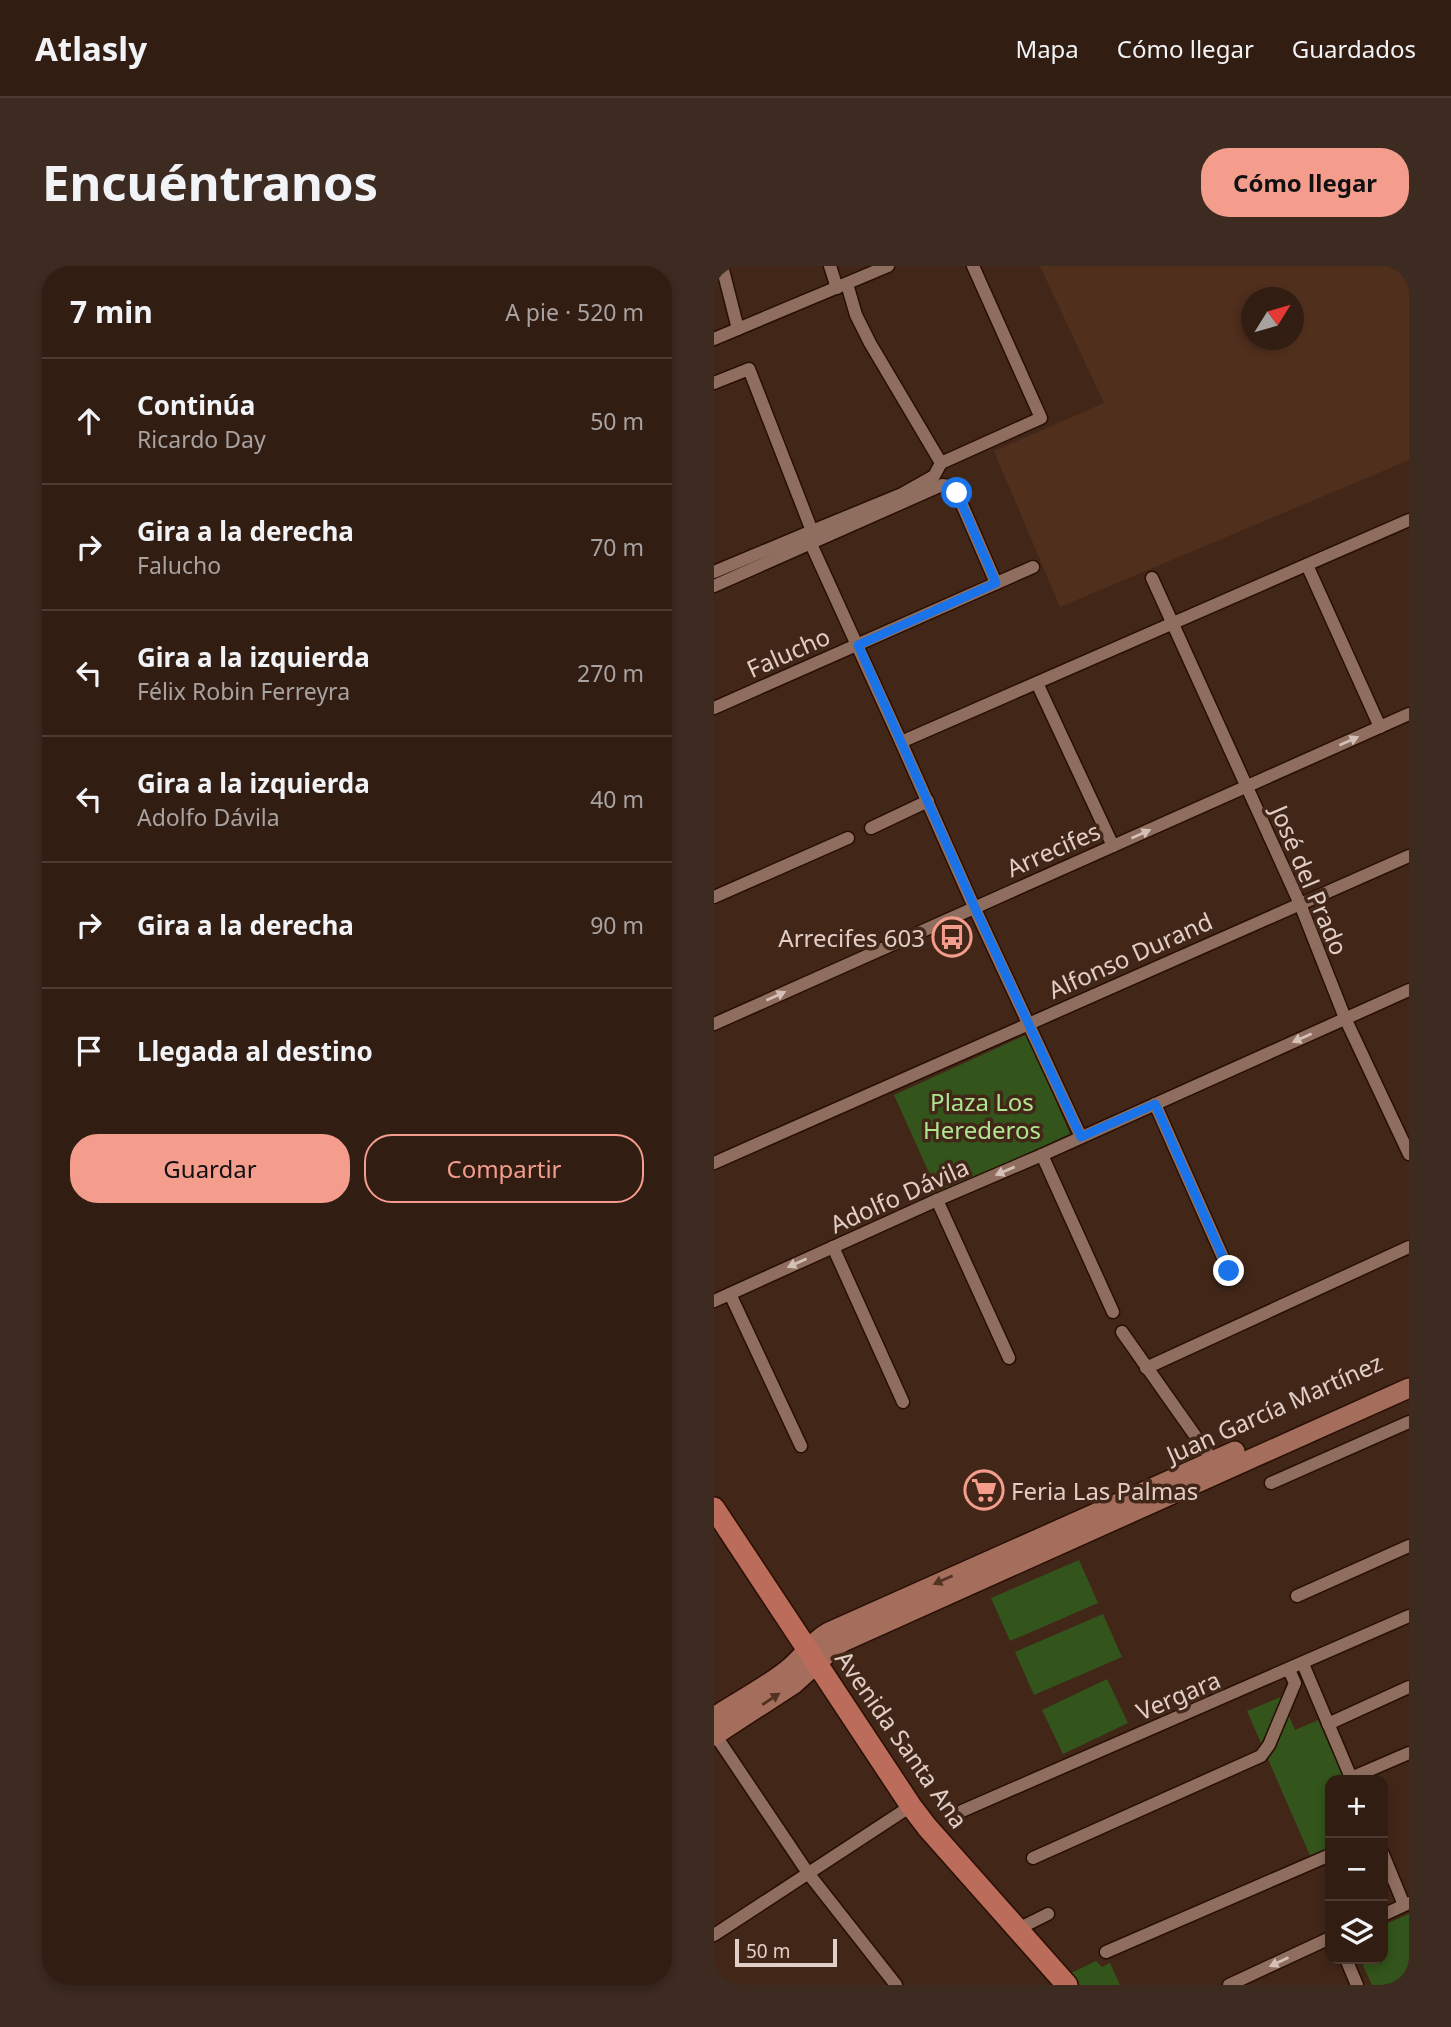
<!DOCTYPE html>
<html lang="es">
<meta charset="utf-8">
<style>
body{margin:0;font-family:"Noto Sans",sans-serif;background:#3d2a21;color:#f1f3f6}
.controls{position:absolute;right:21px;bottom:21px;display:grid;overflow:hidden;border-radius:14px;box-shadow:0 4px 10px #0003}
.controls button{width:63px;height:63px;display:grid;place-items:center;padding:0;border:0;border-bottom:2px solid #4d3b33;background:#321d13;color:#f1f3f6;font:35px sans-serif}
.compass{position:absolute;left:527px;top:21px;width:63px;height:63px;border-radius:50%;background:#321d13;box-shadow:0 4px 10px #0003;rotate:53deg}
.scale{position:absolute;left:21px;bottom:18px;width:102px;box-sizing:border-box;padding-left:7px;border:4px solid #e1cec6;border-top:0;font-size:19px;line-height:24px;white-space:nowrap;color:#e1cec6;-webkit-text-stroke:5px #422719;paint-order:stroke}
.stop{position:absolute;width:21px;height:21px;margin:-16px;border:5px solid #1a73e8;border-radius:50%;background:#fff}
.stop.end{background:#1a73e8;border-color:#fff;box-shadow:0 2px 7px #0008}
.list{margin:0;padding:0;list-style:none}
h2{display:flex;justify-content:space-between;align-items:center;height:91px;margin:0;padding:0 28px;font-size:30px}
h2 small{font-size:23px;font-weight:400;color:#a8a2a0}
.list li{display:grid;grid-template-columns:46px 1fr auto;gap:21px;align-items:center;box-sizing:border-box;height:126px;padding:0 28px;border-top:2px solid #4d3b33}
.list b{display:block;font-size:26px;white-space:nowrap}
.list p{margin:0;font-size:23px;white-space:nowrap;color:#a8a2a0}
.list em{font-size:23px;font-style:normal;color:#a8a2a0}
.actions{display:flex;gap:14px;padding:21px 28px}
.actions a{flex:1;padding:16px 0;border:2px solid #f49d8d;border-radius:28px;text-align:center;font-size:24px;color:#f49d8d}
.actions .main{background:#f49d8d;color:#111}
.icon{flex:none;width:38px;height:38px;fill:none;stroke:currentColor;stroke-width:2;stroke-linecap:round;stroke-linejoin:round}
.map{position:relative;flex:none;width:695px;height:1719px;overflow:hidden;border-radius:28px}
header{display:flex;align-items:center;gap:42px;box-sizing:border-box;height:98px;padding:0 35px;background:#321d13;border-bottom:2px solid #4d3b33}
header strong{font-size:33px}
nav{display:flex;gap:38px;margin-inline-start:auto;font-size:24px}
.intro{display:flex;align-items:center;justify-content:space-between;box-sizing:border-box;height:168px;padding:0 42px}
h1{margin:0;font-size:49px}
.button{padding:18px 32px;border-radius:28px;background:#f49d8d;color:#111;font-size:24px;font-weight:700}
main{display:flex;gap:42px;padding:0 42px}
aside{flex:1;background:#321d13;border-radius:28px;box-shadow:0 4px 10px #0003}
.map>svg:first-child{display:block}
.built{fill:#512f1d;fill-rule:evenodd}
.green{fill:#33541b}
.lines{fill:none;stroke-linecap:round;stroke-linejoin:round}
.street-casing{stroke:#280f03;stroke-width:15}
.secondary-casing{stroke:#280f03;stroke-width:22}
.primary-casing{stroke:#280f03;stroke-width:24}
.street{stroke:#8f6e5f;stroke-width:12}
.secondary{stroke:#a56d5c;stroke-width:19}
.primary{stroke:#bb6c5a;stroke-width:21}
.oneway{fill:#d5c0b7}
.oneway2{fill:#513223}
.route{stroke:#1a73e8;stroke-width:9}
.labels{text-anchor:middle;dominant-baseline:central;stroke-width:7;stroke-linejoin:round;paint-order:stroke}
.street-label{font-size:24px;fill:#e1cec6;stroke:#422719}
.poi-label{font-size:24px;fill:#e1cec6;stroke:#422719;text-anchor:end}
.park-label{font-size:24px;fill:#b0e590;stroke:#422719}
</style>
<header>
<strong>Atlasly</strong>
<nav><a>Mapa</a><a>Cómo llegar</a><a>Guardados</a></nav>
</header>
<div class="intro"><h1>Encuéntranos</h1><a class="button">Cómo llegar</a></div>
<main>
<aside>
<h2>7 min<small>A pie · 520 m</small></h2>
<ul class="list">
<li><svg class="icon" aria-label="ahead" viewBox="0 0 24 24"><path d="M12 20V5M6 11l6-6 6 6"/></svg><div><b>Continúa</b><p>Ricardo Day</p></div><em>50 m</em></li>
<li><svg class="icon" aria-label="right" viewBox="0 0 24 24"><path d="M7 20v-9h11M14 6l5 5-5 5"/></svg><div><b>Gira a la derecha</b><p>Falucho</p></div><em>70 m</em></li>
<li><svg class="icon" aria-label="left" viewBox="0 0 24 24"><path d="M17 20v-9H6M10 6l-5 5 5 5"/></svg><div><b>Gira a la izquierda</b><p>Félix Robin Ferreyra</p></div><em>270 m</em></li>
<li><svg class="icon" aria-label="left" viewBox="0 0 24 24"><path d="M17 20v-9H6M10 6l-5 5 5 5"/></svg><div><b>Gira a la izquierda</b><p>Adolfo Dávila</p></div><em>40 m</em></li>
<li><svg class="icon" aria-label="right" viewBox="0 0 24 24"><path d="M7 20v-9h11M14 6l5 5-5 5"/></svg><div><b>Gira a la derecha</b></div><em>90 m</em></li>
<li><svg class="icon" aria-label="arrive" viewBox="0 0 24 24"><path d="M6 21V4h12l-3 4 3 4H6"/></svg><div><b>Llegada al destino</b></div></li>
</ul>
<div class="actions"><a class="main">Guardar</a><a>Compartir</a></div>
</aside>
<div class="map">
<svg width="695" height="1719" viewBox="0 0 695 1719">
<rect width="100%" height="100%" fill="#422719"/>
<path class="built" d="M326 0H695V194L346 341 280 185 390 137ZM538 32H580V74H538Z"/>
<g class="green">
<path d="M314 768 356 868 225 929 180 829Z"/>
<path d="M365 1294 384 1337 296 1375 277 1332Z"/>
<path d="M389 1348 408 1391 320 1429 301 1386Z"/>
<path d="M393 1413 414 1457 349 1488 328 1444Z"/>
<path d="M567 1431 581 1464 604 1454 631 1514H616V1586L598 1594 533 1445Z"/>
<path d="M695 1648V1719H658L646 1693H669V1659Z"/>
<path d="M382 1695 388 1701 396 1697 406 1719H366L355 1708Z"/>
</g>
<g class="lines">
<g class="street-casing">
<g id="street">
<path d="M8 0 24 63"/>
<path d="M116 0 123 22"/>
<path d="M133 18 142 49 156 77 227 197 327 152 259 0"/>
<path d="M0 73 174 0"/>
<path d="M0 117 35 103 98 265 0 306"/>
<path d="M98 265 188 228 220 210 227 197"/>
<path d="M97 278 187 476 260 641 367 871"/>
<path d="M593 299 666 461"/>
<path d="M438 312 586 638 631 752 695 888"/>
<path d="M0 320 228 219 236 220 243 227 282 317"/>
<path d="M323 417 399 580"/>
<path d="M0 442 319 301"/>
<path d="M187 476 695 254"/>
<path d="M157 562 214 535"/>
<path d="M0 631 134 572"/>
<path d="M0 758 695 448"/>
<path d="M441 838 515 1005"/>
<path d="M328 889 399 1046"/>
<path d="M0 897 695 590"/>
<path d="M223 934 295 1092"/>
<path d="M119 981 189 1136"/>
<path d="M16 1028 87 1180"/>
<path d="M0 1035 223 934 328 889 695 724"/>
<path d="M408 1066 499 1195"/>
<path d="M432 1102 695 981"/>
<path d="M557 1217 695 1156"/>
<path d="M583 1330 695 1280"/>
<path d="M589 1398 638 1514"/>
<path d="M614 1458 695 1421"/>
<path d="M0 1467 94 1607 182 1719"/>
<path d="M637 1512 695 1487"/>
<path d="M248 1545 695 1350"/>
<path d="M669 1588 690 1639"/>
<path d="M319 1592 547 1490 555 1479 581 1417 575 1404"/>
<path d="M669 1649 695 1637"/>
<path d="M304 1663 334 1648"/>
<path d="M0 1669 197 1540"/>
<path d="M392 1686 616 1589"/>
<path d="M632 1693 643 1719"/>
<path d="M515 1719 616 1672"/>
</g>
</g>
<g class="secondary-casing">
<g id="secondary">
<path d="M0 1451C24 1435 52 1421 74 1403 89 1391 98 1375 115 1366L521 1185"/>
<path d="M0 1470 80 1418 122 1380 131 1375 695 1122"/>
</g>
</g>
<g class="primary-casing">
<path id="primary" d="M0 1242 197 1540 213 1561 353 1719"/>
</g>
<use href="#street" class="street"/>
<use href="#secondary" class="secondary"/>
<use href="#primary" class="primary"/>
</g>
<defs><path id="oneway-solid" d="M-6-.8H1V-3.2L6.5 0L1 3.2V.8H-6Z" transform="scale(1.75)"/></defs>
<g class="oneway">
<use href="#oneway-solid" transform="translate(635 475) rotate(-24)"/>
<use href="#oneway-solid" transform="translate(427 568) rotate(-24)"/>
<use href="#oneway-solid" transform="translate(62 730) rotate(-24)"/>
<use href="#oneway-solid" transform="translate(588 772) rotate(156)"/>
<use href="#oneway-solid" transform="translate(291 905) rotate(157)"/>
<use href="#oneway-solid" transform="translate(83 997) rotate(156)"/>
<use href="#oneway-solid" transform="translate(565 1696) rotate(155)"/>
</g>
<g class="oneway2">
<use href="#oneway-solid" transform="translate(229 1314) rotate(156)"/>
<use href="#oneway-solid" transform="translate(57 1433) rotate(-33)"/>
</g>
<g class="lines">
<path class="route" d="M243 227 282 317 144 379 260 640 367 871 441 838 515 1005"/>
</g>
<defs>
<g id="bus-ring" transform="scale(2.0125)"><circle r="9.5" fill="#422719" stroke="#f49d8d" stroke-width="1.5"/><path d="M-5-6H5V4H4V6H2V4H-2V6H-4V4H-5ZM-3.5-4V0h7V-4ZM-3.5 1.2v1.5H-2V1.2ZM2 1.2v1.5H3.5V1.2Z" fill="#f49d8d"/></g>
<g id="supermarket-ring" transform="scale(2.0125)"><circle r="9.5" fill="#422719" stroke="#f49d8d" stroke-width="1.5"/><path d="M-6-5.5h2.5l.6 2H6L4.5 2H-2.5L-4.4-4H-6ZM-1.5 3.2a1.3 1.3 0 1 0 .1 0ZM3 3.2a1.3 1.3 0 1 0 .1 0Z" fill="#f49d8d"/></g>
</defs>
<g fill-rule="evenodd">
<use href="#bus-ring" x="238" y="671"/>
<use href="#supermarket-ring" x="270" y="1224"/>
</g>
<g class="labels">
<g class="street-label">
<text transform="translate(74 386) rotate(-24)">Falucho</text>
<text transform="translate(339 583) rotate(-24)">Arrecifes</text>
<text transform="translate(596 614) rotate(67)">José del Prado</text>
<text transform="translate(416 689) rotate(-24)">Alfonso Durand</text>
<text transform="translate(185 929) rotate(-24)">Adolfo Dávila</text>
<text transform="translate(560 1142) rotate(-24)">Juan García Martínez</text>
<text transform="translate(464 1429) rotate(-23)">Vergara</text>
<text transform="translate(188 1473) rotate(55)">Avenida Santa Ana</text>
</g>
<g class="poi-label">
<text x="211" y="671">Arrecifes 603</text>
<text x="297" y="1224" text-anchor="start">Feria Las Palmas</text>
</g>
<g class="park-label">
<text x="268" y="835">Plaza Los<tspan x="268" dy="28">Herederos</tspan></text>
</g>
</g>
</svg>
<div class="controls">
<button>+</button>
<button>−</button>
<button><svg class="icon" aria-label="layers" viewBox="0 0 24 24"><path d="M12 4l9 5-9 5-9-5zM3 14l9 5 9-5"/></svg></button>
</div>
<svg class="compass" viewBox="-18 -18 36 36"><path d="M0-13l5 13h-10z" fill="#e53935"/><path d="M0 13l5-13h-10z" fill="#a8a2a0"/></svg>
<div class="scale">50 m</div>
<div class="stop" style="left:243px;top:227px"></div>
<div class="stop end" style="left:515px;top:1005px"></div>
</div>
</main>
